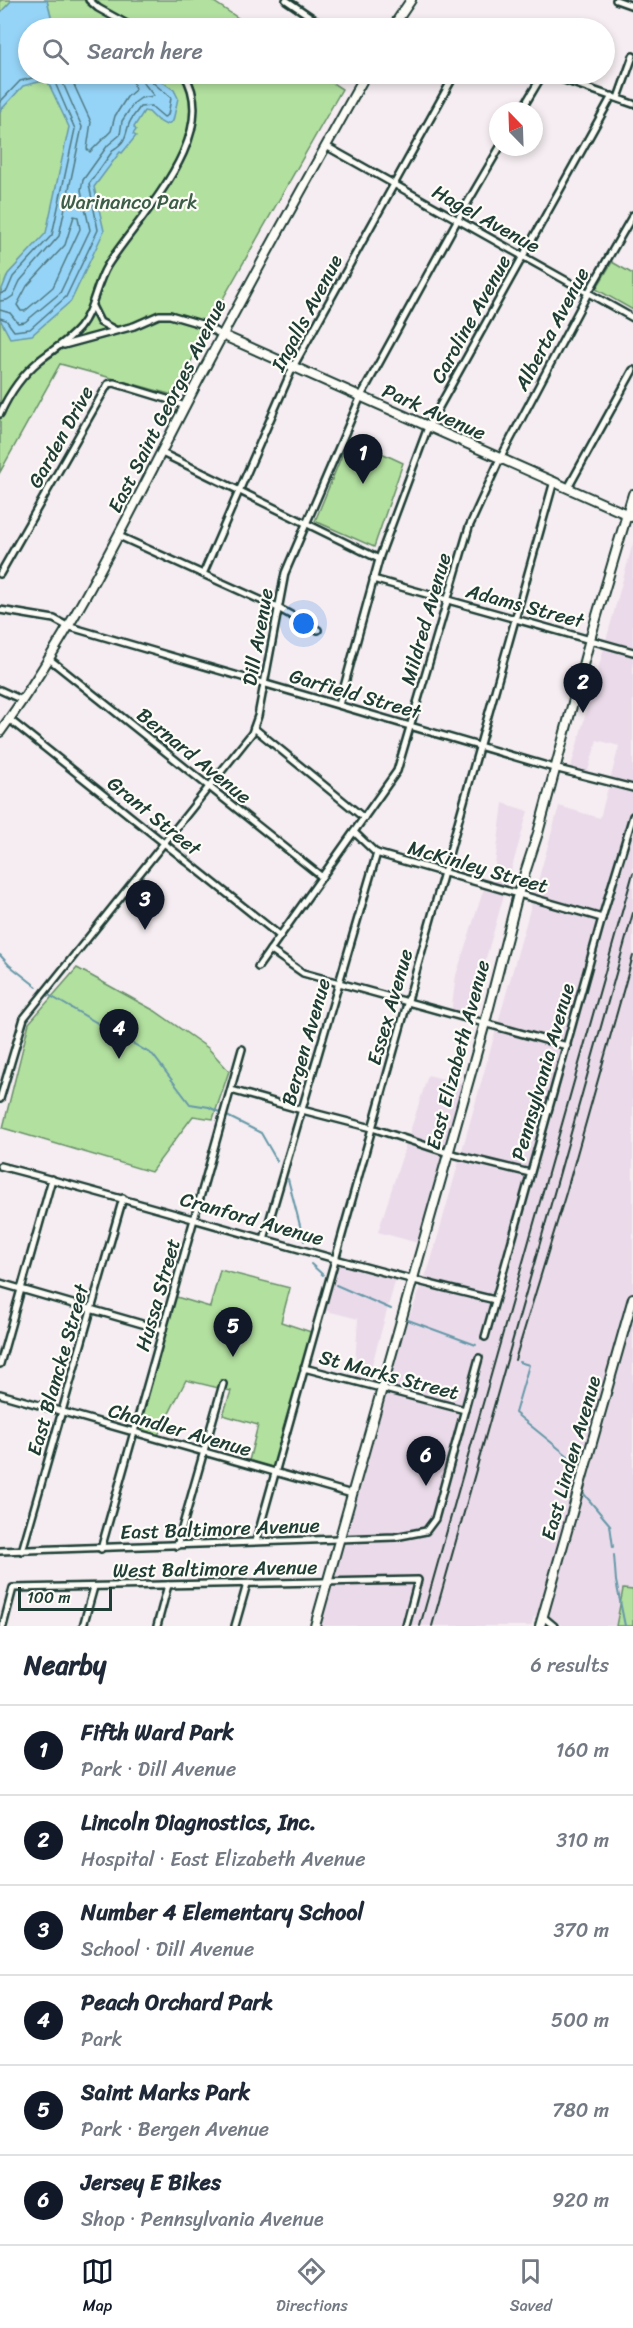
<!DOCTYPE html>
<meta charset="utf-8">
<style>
body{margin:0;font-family:Sriracha,sans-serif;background:#f6f6f7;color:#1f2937}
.compass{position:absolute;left:489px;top:102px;width:54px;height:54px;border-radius:50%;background:#fff;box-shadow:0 3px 9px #0003;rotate:337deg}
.scale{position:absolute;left:18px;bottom:15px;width:94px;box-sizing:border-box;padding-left:6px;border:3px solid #1f3d34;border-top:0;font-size:16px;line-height:21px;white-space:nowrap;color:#1f3d34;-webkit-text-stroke:4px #fdfcf7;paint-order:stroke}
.you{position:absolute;left:304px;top:624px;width:21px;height:21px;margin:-15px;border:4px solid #fff;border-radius:50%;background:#1a73e8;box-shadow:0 0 0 9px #1a73e833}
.badge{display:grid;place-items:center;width:39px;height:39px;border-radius:50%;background:#111827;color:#fff;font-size:20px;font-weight:700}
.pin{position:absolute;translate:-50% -50px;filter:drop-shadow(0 2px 3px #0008)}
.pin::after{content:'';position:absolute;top:32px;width:21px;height:18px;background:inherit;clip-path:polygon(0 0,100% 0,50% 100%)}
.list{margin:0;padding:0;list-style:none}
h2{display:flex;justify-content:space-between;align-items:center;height:78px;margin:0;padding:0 24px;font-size:26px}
h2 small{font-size:20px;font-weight:400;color:#747a83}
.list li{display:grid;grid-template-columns:39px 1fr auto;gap:18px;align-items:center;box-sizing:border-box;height:90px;padding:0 24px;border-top:2px solid #e0e1e3}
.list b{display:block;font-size:22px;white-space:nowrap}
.list p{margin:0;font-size:20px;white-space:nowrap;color:#747a83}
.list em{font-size:20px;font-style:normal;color:#747a83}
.icon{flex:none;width:33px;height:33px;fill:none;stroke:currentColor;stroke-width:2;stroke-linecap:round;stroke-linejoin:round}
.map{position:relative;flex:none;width:633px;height:1626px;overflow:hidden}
.search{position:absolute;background:#fff;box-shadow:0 3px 9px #0003;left:18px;right:18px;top:18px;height:66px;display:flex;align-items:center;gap:15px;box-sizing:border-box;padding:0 21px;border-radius:33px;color:#747a83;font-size:22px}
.sheet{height:618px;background:#fff}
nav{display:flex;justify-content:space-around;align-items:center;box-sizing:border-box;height:84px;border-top:2px solid #e0e1e3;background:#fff;font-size:16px;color:#747a83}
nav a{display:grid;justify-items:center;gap:3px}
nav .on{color:#111827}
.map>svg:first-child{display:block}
.built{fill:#ebdbea}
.green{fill:#b2e09f;stroke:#688e6a;stroke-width:1.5}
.water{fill:#96d4f7;stroke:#6698a9;stroke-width:1.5}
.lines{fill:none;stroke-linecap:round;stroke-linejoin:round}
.shore{stroke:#4f7982;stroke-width:1.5}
.stream{stroke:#6698a9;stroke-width:2}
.street-casing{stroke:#1f3d34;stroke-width:10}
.secondary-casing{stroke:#1f3d34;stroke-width:12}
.street{stroke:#fdfcf7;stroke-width:5}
.secondary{stroke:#fdfcf7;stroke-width:8}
.rail{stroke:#1f3d34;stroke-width:2}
.labels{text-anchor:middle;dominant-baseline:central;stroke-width:4.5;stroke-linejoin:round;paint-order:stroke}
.park-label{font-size:20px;fill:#3c5e49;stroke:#fdfcf7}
.street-label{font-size:20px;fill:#1f3d34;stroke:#fdfcf7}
</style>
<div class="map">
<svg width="633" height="1626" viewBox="0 0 633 1626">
<rect width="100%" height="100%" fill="#f5edf1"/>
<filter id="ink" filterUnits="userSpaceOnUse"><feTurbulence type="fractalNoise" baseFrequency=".0167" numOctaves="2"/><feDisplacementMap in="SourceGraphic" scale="12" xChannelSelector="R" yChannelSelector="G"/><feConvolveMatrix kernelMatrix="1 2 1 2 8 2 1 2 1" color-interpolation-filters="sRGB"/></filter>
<g filter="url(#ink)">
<g class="built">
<path d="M633 543V1590H623L616 1626H562L553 1619 534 1617 531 1626H316L381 1388 430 1264 559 806 600 818 619 746 597 740 587 774 570 770Z"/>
<path d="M503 803 528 811 469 1018 451 1013 456 975 485 885 492 887Z"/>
<path d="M428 1075 463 1084 418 1243 378 1232Z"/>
<path d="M337 1259 397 1275 367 1382 354 1378 358 1319 323 1310Z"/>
</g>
<g class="green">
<path d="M0 0H211L253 28H28V74H319L342 89 212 318 176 393 173 395 60 364 0 472Z"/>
<path d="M612 262 633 274V310L596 289Z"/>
<path d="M349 438 403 463 374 547 315 521Z"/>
<path d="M77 968 155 1011 208 1048 229 1071 213 1119 193 1116 151 1172 3 1128 29 1023Z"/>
<path d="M220 1270 290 1288 281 1322 317 1334 279 1474 248 1465 258 1425 223 1415 231 1391 186 1380 157 1437 134 1431 173 1296 210 1307Z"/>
<path d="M623 1589 633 1590V1626H616Z"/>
</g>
<path class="water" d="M12 0H47L54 28H28V74H151L174 90 178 98 173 121 166 125 157 120 149 112 144 111 134 127 136 130 133 134 136 136 122 153 120 152 94 187 104 231 71 301 32 335 10 338 0 319V294L8 274 46 233 69 127 47 80 23 86 0 111V13Z"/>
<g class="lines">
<g class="shore">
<path d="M69 74 91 122 87 149 90 152 111 131 115 116 127 97 135 90 132 74"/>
<path d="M0 102 20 81 48 74 53 78 75 129 52 235 13 277 7 291 0 294"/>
<path d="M74 216 78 217 80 229 53 287 25 311H21L17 305 27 286 65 245Z"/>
<path d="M0 301 7 300 13 296 20 281 59 236 82 127 59 74"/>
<path d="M0 310 10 313 18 323 25 322 60 293 90 230 81 190 83 180 108 145 120 135 122 121 134 103 141 98 154 96 143 82 141 74"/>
<path d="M0 318 6 320 14 331 30 329 66 297 98 230 89 184 114 149C126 142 125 136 129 124 131 118 137 112 140 107L151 106 164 117 168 115 171 98 150 80 148 74"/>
</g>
<g class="stream">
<path d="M0 955 9 965 37 987"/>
<path d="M47 994 153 1055 190 1104 209 1107 261 1133 277 1161"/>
<path d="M288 1179 304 1241"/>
<path d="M311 1264 323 1275"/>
<path d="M336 1285 391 1309"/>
<path d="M408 1320 476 1345"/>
<path d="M519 1362 529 1365 515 1413 573 1460 572 1479 576 1484"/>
<path d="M584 1494 610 1525 613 1547"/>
<path d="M614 1555 616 1581 625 1626"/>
</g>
<g class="street-casing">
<g id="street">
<path d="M89 0 98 8 134 28"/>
<path d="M286 0 327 28"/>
<path d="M616 0 633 6"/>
<path d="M397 21 419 28"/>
<path d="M547 74 633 104"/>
<path d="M618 98 633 56"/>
<path d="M521 111 543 74"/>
<path d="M326 146 633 318"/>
<path d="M92 306 100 322 115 330"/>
<path d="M64 345 134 326 159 315H170L201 324 222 335"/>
<path d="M0 414C9 394 23 374 40 360 54 349 68 341 79 328 94 310 95 286 107 266 137 218 223 136 184 74"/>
<path d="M162 453 379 559"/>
<path d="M568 488 633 370"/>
<path d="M119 536 278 608 318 630"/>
<path d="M0 574 108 384 114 383 170 400 184 406"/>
<path d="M203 574 293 367 455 74"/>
<path d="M373 579 633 652"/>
<path d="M0 610 54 619 67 626 554 768 633 788"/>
<path d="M48 658 322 877"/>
<path d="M0 690 22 700"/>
<path d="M339 705 380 556 428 427 612 96"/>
<path d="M9 719 280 936"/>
<path d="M254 728 364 818"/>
<path d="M354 832 376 853 602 918"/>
<path d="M270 950 303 973 567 1046"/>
<path d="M258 967 397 771 469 527 500 459 588 293 633 215"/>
<path d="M231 1090 302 1110 372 1128 448 1153 530 1173"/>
<path d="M0 1099 24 1018 252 733 258 716 285 573 361 396 458 219 500 147"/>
<path d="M0 1166C166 1209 329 1261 495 1300"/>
<path d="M264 1239 377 853"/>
<path d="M0 1283 163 1330"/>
<path d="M485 1337 602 918 633 816"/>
<path d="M0 1364 52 1179"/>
<path d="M304 1368 465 1410"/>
<path d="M0 1394 352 1494"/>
<path d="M256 1541 554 481"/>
<path d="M177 1546 223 1384"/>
<path d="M101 1549 242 1049"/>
<path d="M0 1551 395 1537 426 1531 435 1519 479 1358"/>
<path d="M22 1551 123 1198"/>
<path d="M542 1616 554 1626"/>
<path d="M3 1626 13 1588 418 1580 406 1626"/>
<path d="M83 1626 94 1587"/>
<path d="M157 1626 168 1585"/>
<path d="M235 1626 247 1584"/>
</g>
</g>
<g class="secondary-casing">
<g id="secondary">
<path d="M392 28 411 0"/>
<path d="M222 335 633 517"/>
<path d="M0 732C74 630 128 516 186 404 243 293 305 184 366 74"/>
<path d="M315 1626 485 1023 518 894 538 833 590 639 633 494"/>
<path d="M540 1626 633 1298"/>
</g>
</g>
<use href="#street" class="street"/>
<use href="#secondary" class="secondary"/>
<g class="rail">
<path d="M515 1360 566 1193 633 956"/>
<path d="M420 1626 633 873"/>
<path d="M432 1626 633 913"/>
</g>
</g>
</g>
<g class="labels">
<g class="park-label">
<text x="129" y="202">Warinanco Park</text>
</g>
<g class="street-label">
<text transform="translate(486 219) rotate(29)">Hagel Avenue</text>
<text transform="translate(307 313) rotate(-62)">Ingalls Avenue</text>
<text transform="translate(471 319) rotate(-61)">Caroline Avenue</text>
<text transform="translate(552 329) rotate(-62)">Alberta Avenue</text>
<text transform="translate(167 406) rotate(-63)">East Saint Georges Avenue</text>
<text transform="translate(434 412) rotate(24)">Park Avenue</text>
<text transform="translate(61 437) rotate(-61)">Garden Drive</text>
<text transform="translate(525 606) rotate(15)">Adams Street</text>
<text transform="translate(426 619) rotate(-74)">Mildred Avenue</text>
<text transform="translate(258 637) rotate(-80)">Dill Avenue</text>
<text transform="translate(355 694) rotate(16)">Garfield Street</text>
<text transform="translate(194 756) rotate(39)">Bernard Avenue</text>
<text transform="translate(154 816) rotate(39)">Grant Street</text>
<text transform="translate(478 867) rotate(16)">McKinley Street</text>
<text transform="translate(390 1007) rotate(-74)">Essex Avenue</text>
<text transform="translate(306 1042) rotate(-74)">Bergen Avenue</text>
<text transform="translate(458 1055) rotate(-75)">East Elizabeth Avenue</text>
<text transform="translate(543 1072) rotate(-74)">Pennsylvania Avenue</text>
<text transform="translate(252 1219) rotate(16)">Cranford Avenue</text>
<text transform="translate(158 1295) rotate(-74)">Hussa Street</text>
<text transform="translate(58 1370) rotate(-74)">East Blancke Street</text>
<text transform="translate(389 1375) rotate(15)">St Marks Street</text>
<text transform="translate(180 1430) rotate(16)">Chandler Avenue</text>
<text transform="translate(571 1458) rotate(-74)">East Linden Avenue</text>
<text transform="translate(220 1529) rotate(-2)">East Baltimore Avenue</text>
<text transform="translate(215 1569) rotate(-1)">West Baltimore Avenue</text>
</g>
</g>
</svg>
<svg class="compass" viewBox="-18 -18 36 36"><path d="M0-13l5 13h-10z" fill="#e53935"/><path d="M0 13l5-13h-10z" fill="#747a83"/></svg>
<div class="scale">100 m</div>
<div class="you"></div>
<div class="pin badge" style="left:363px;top:484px">1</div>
<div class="pin badge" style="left:583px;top:713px">2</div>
<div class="pin badge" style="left:145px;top:930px">3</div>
<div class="pin badge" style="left:119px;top:1059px">4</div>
<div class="pin badge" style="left:233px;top:1357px">5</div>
<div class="pin badge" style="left:426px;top:1486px">6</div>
<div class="search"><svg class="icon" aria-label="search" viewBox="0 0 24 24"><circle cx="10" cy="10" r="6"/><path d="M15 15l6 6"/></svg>Search here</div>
</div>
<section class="sheet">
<h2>Nearby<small>6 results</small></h2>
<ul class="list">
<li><span class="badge">1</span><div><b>Fifth Ward Park</b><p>Park · Dill Avenue</p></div><em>160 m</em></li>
<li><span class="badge">2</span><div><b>Lincoln Diagnostics, Inc.</b><p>Hospital · East Elizabeth Avenue</p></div><em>310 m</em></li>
<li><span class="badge">3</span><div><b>Number 4 Elementary School</b><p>School · Dill Avenue</p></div><em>370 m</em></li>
<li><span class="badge">4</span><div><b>Peach Orchard Park</b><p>Park</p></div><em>500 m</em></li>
<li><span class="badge">5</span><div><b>Saint Marks Park</b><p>Park · Bergen Avenue</p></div><em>780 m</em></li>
<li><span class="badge">6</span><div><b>Jersey E Bikes</b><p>Shop · Pennsylvania Avenue</p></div><em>920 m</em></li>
</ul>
</section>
<nav>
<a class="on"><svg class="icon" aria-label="map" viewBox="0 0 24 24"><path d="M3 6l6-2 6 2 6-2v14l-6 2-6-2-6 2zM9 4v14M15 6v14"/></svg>Map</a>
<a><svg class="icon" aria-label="directions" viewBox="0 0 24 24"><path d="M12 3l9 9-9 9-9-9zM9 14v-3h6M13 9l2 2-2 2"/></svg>Directions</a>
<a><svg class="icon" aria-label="saved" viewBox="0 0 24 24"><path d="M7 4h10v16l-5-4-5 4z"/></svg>Saved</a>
</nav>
